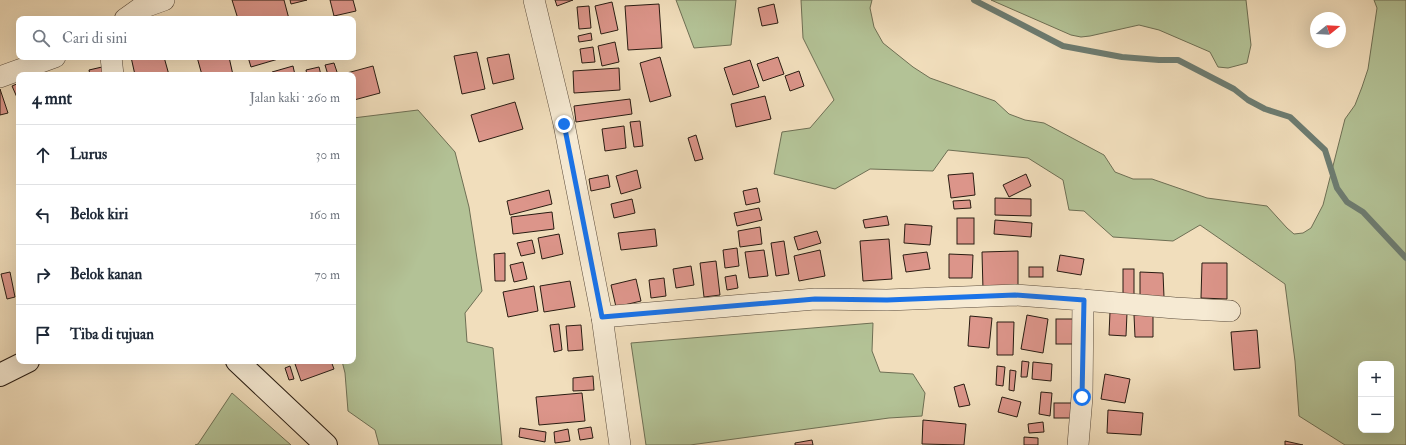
<!DOCTYPE html>
<html lang="id">
<meta charset="utf-8">
<style>
body{margin:0;font-family:"IM FELL Double Pica",serif;background:#f2f2f3;color:#1f2937}
.controls{position:absolute;right:12px;bottom:12px;display:grid;overflow:hidden;border-radius:8px;box-shadow:0 4px 16px #0002}
.controls button{width:36px;height:36px;display:grid;place-items:center;padding:0;border:0;border-bottom:1px solid #e0e1e3;background:#fff;color:#1f2937;font:20px sans-serif}
.compass{position:absolute;left:1310px;top:12px;width:36px;height:36px;border-radius:50%;background:#fff;box-shadow:0 4px 16px #0002;rotate:72deg}
.stop{position:absolute;width:12px;height:12px;margin:-9px;border:3px solid #1a73e8;border-radius:50%;background:#fff}
.stop.end{background:#1a73e8;border-color:#fff;box-shadow:0 1px 4px #0008}
.list{margin:0;padding:0;list-style:none}
h2{display:flex;justify-content:space-between;align-items:center;height:52px;margin:0;padding:0 16px;font-size:17px}
h2 small{font-size:13px;font-weight:400;color:#747a83}
.list li{display:grid;grid-template-columns:26px 1fr auto;gap:12px;align-items:center;box-sizing:border-box;height:60px;padding:0 16px;border-top:1px solid #e0e1e3}
.list b{display:block;font-size:15px;white-space:nowrap}
.list em{font-size:13px;font-style:normal;color:#747a83}
.icon{flex:none;width:22px;height:22px;fill:none;stroke:currentColor;stroke-width:2;stroke-linecap:round;stroke-linejoin:round}
.map{position:relative;flex:none;width:1406px;height:445px;overflow:hidden}
.search{position:absolute;background:#fff;box-shadow:0 4px 16px #0002;left:16px;top:16px;width:340px;height:44px;display:flex;align-items:center;gap:10px;box-sizing:border-box;padding:0 14px;border-radius:8px;color:#747a83;font-size:15px}
.panel{position:absolute;background:#fff;box-shadow:0 4px 16px #0002;left:16px;top:72px;width:340px;height:292px;border-radius:8px}
.map>svg:first-child{display:block}
.green{fill:#b3c296;stroke:#6e6f54;fill-rule:evenodd}
.lines{fill:none;stroke-linecap:round;stroke-linejoin:round}
.stream{stroke:#6d7c71;stroke-width:6}
.building{fill:#dc958a;stroke:#291c12}
.street-casing{stroke:#5b4c3c;stroke-width:22}
.secondary-casing{stroke:#291c12;stroke-width:24}
.street{stroke:#f6ead3;stroke-width:21}
.secondary{stroke:#f6ead3;stroke-width:22}
.route{stroke:#1a73e8;stroke-width:5}
</style>
<div class="map">
<svg width="1406" height="445" viewBox="0 0 1406 445">
<rect width="100%" height="100%" fill="#f1debc"/>
<filter id="stains"><feTurbulence type="fractalNoise" baseFrequency=".005" numOctaves="4"/><feColorMatrix values="0 0 0 0 .2 0 0 0 0 .09 0 0 0 0 .02 0 0 0 .5 -.17"/></filter>
<radialGradient id="worn" r=".72"><stop offset=".6" stop-color="#630" stop-opacity="0"/><stop offset="1" stop-color="#630" stop-opacity=".3"/></radialGradient>
<g class="green">
<path d="M676 0H736L731 45 694 48Z"/>
<path d="M801 0H872L870 8 874 27 883 43 913 67 930 78 995 101 1009 114 1025 120 1044 123 1104 155 1115 172 1133 179H1152L1207 198 1267 206 1287 228 1294 234 1303 233 1311 228 1323 205 1345 119 1355 105 1362 87 1368 69 1377 8 1374 0H1406V445H1345L1299 416 1295 361 1285 284 1200 225 1173 241 1113 237 1084 211 1069 210 1063 180 1028 158 948 150 933 171 870 169 835 189 774 174 782 132 810 128 834 100 803 38ZM1361 364H1391V430H1361Z"/>
<path d="M991 0H1246L1251 45 1247 63 1228 68 1218 67 1210 52 1159 30 1139 25 1090 36 1081 37 1071 35Z"/>
<path d="M418 110 455 152 469 207 482 291 465 313 467 342 493 348 502 445H379L375 430 348 411 345 373 342 361H353V118Z"/>
<path d="M873 323 872 351 880 372 913 374 925 393 922 416 889 418 690 445H646L631 343Z"/>
<path d="M232 393 291 445H195L198 444Z"/>
</g>
<g class="lines">
<path class="stream" d="M974 0 1063 46 1122 57 1159 60H1178L1234 89 1248 100 1265 109 1290 117 1325 150 1337 188 1347 202 1363 212 1406 258"/>
</g>
<g class="building">
<path d="M232 0H284L289 19H238Z"/>
<path d="M290 0H307L291 4Z"/>
<path d="M330 0H353L356 11 334 16Z"/>
<path d="M555 0H573L557 6Z"/>
<path d="M612 2 618 30 601 34 595 6Z"/>
<path d="M659 4 662 48 628 50 625 6Z"/>
<path d="M774 4 778 23 762 26 758 8Z"/>
<path d="M589 6 591 28 579 29 577 7Z"/>
<path d="M591 33 592 40 579 42 578 36Z"/>
<path d="M615 42 619 62 602 66 598 46Z"/>
<path d="M593 47 595 62 582 63 580 49Z"/>
<path d="M477 52 485 89 462 94 454 56Z"/>
<path d="M509 54 514 79 493 84 487 58Z"/>
<path d="M131 57H164L169 75H135Z"/>
<path d="M197 57H229L233 75H202Z"/>
<path d="M248 57H285L251 67Z"/>
<path d="M660 57 671 96 650 102 640 63Z"/>
<path d="M778 57 784 74 763 81 757 64Z"/>
<path d="M750 60 759 87 733 95 724 68Z"/>
<path d="M334 63 338 75H328L325 65Z"/>
<path d="M293 66 295 75H273L272 72Z"/>
<path d="M373 66 380 93 354 100 353 75H347V73Z"/>
<path d="M102 67 105 75H90L89 70Z"/>
<path d="M319 67 321 75H307L306 70Z"/>
<path d="M619 68 620 90 574 93 573 71Z"/>
<path d="M799 71 804 86 790 91 785 76Z"/>
<path d="M19 83V102L12 86Z"/>
<path d="M0 89 8 113 0 115Z"/>
<path d="M765 96 771 119 736 127 731 104Z"/>
<path d="M630 99 632 114 576 122 574 106Z"/>
<path d="M515 102 523 129 479 142 471 115Z"/>
<path d="M640 121 643 146 634 147 630 122Z"/>
<path d="M624 126 626 148 605 151 602 129Z"/>
<path d="M696 135 703 159 695 161 688 138Z"/>
<path d="M637 170 641 188 621 194 616 176Z"/>
<path d="M973 173 975 195 951 198 948 175Z"/>
<path d="M1026 174 1031 186 1009 197 1003 185Z"/>
<path d="M608 175 610 187 591 191 589 179Z"/>
<path d="M757 188 760 202 746 205 743 191Z"/>
<path d="M549 190 552 204 510 215 507 201Z"/>
<path d="M995 198 1031 199V216L995 215Z"/>
<path d="M632 199 635 213 614 218 611 204Z"/>
<path d="M970 200 971 208 954 209 953 201Z"/>
<path d="M759 208 762 220 737 226 734 213Z"/>
<path d="M552 212 554 229 513 234 511 217Z"/>
<path d="M887 216 889 225 865 228 863 220Z"/>
<rect x="957" y="218" width="17" height="26"/>
<path d="M995 220 1032 223 1031 237 994 234Z"/>
<path d="M905 224 932 226 930 245 904 243Z"/>
<path d="M760 227 762 244 740 247 738 231Z"/>
<path d="M655 229 657 246 621 250 618 233Z"/>
<path d="M817 231 821 243 798 250 794 237Z"/>
<path d="M559 234 563 254 542 259 538 238Z"/>
<path d="M889 239 892 279 863 281 860 241Z"/>
<path d="M532 240 535 253 521 256 517 243Z"/>
<path d="M784 241 789 274 776 276 771 243Z"/>
<path d="M737 248 739 266 725 268 723 250Z"/>
<path d="M764 250 768 276 749 278 745 252Z"/>
<path d="M820 250 825 276 799 281 794 256Z"/>
<path d="M1018 251V289L983 290 982 252Z"/>
<path d="M927 252 930 269 906 272 903 255Z"/>
<path d="M505 253V281H495L494 254Z"/>
<path d="M949 254 973 255 972 278H949Z"/>
<path d="M1060 255 1084 259 1081 275 1057 271Z"/>
<path d="M716 261 720 295 704 297 700 263Z"/>
<path d="M523 262 527 279 514 282 510 265Z"/>
<path d="M1202 263H1227V299L1201 298Z"/>
<path d="M691 266 694 285 676 288 673 269Z"/>
<rect x="1029" y="267" width="14" height="10"/>
<rect x="1123" y="269" width="11" height="26"/>
<path d="M10 272 15 297 7 299 1 274Z"/>
<path d="M1140 272 1163 273 1164 297H1140Z"/>
<path d="M736 275 738 288 727 290 725 277Z"/>
<path d="M664 278 666 296 651 298 649 280Z"/>
<path d="M636 279 641 301 616 307 611 285Z"/>
<path d="M570 281 575 307 544 312 540 286Z"/>
<path d="M534 286 538 311 508 317 503 292Z"/>
<path d="M1110 312 1127 313 1126 336 1109 335Z"/>
<path d="M1027 315 1048 319 1043 353 1021 349Z"/>
<path d="M1134 315H1153V337H1135Z"/>
<path d="M970 316 992 318 989 348 968 346Z"/>
<rect x="1056" y="319" width="21" height="25"/>
<path d="M997 322H1014L1013 355H997Z"/>
<path d="M559 324 562 350 554 352 550 325Z"/>
<path d="M581 325 583 350 568 351 566 326Z"/>
<path d="M1257 330 1260 368 1234 370 1231 332Z"/>
<path d="M294 361H331L334 369 301 381Z"/>
<path d="M1022 361 1029 362 1027 377H1021Z"/>
<path d="M1033 362 1052 364 1051 381 1032 379Z"/>
<path d="M290 366 294 379 289 380 285 368Z"/>
<path d="M997 366 1005 367 1003 386 996 385Z"/>
<path d="M1010 370 1016 371 1014 391 1009 390Z"/>
<path d="M1105 374 1130 379 1125 403 1101 399Z"/>
<path d="M593 376 594 390 573 391V378Z"/>
<path d="M964 384 970 405 959 407 954 387Z"/>
<path d="M1041 392 1052 393 1050 416 1039 414Z"/>
<path d="M582 393 585 421 539 425 536 397Z"/>
<path d="M1002 397 1021 402 1017 417 998 412Z"/>
<rect x="1054" y="403" width="19" height="15"/>
<path d="M1108 410 1143 413 1141 435 1107 433Z"/>
<path d="M923 420 966 424 964 445 922 444Z"/>
<path d="M1043 422 1044 432 1029 433 1028 424Z"/>
<path d="M591 427 593 438 580 440 578 429Z"/>
<path d="M520 428 546 432 545 442 519 437Z"/>
<path d="M568 429 570 441 555 443 554 432Z"/>
<path d="M1024 437 1038 438V445H1024Z"/>
<path d="M812 440 813 445H795V443Z"/>
<path d="M1285 441 1303 445H1285Z"/>
</g>
<g class="lines">
<g class="street-casing">
<g id="street">
<path d="M534 0 564 124 602 317 620 445"/>
<path d="M125 19 139 9 164 0"/>
<path d="M111 57 113 75"/>
<path d="M0 77 55 57"/>
<path d="M1083 300 1175 308 1230 311"/>
<path d="M602 317 815 299 887 300 1015 295 1083 300 1082 397 1078 445"/>
</g>
</g>
<g class="secondary-casing">
<g id="secondary">
<path d="M237 361 326 445"/>
<path d="M0 375 28 361"/>
</g>
</g>
<use href="#street" class="street"/>
<use href="#secondary" class="secondary"/>
</g>
<g class="lines">
<path class="route" d="M564 124 602 317 815 299 887 300 1015 295 1084 300 1082 397"/>
</g>
<rect width="100%" height="100%" filter="url(#stains)"/>
<rect width="100%" height="100%" fill="url(#worn)"/>
</svg>
<div class="controls">
<button>+</button>
<button>−</button>
</div>
<svg class="compass" viewBox="-18 -18 36 36"><path d="M0-13l5 13h-10z" fill="#e53935"/><path d="M0 13l5-13h-10z" fill="#747a83"/></svg>
<div class="stop" style="left:1082px;top:397px"></div>
<div class="stop end" style="left:564px;top:124px"></div>
<div class="search"><svg class="icon" aria-label="search" viewBox="0 0 24 24"><circle cx="10" cy="10" r="6"/><path d="M15 15l6 6"/></svg>Cari di sini</div>
<section class="panel">
<h2>4 mnt<small>Jalan kaki · 260 m</small></h2>
<ul class="list">
<li><svg class="icon" aria-label="ahead" viewBox="0 0 24 24"><path d="M12 20V5M6 11l6-6 6 6"/></svg><div><b>Lurus</b></div><em>30 m</em></li>
<li><svg class="icon" aria-label="left" viewBox="0 0 24 24"><path d="M17 20v-9H6M10 6l-5 5 5 5"/></svg><div><b>Belok kiri</b></div><em>160 m</em></li>
<li><svg class="icon" aria-label="right" viewBox="0 0 24 24"><path d="M7 20v-9h11M14 6l5 5-5 5"/></svg><div><b>Belok kanan</b></div><em>70 m</em></li>
<li><svg class="icon" aria-label="arrive" viewBox="0 0 24 24"><path d="M6 21V4h12l-3 4 3 4H6"/></svg><div><b>Tiba di tujuan</b></div></li>
</ul>
</section>
</div>
